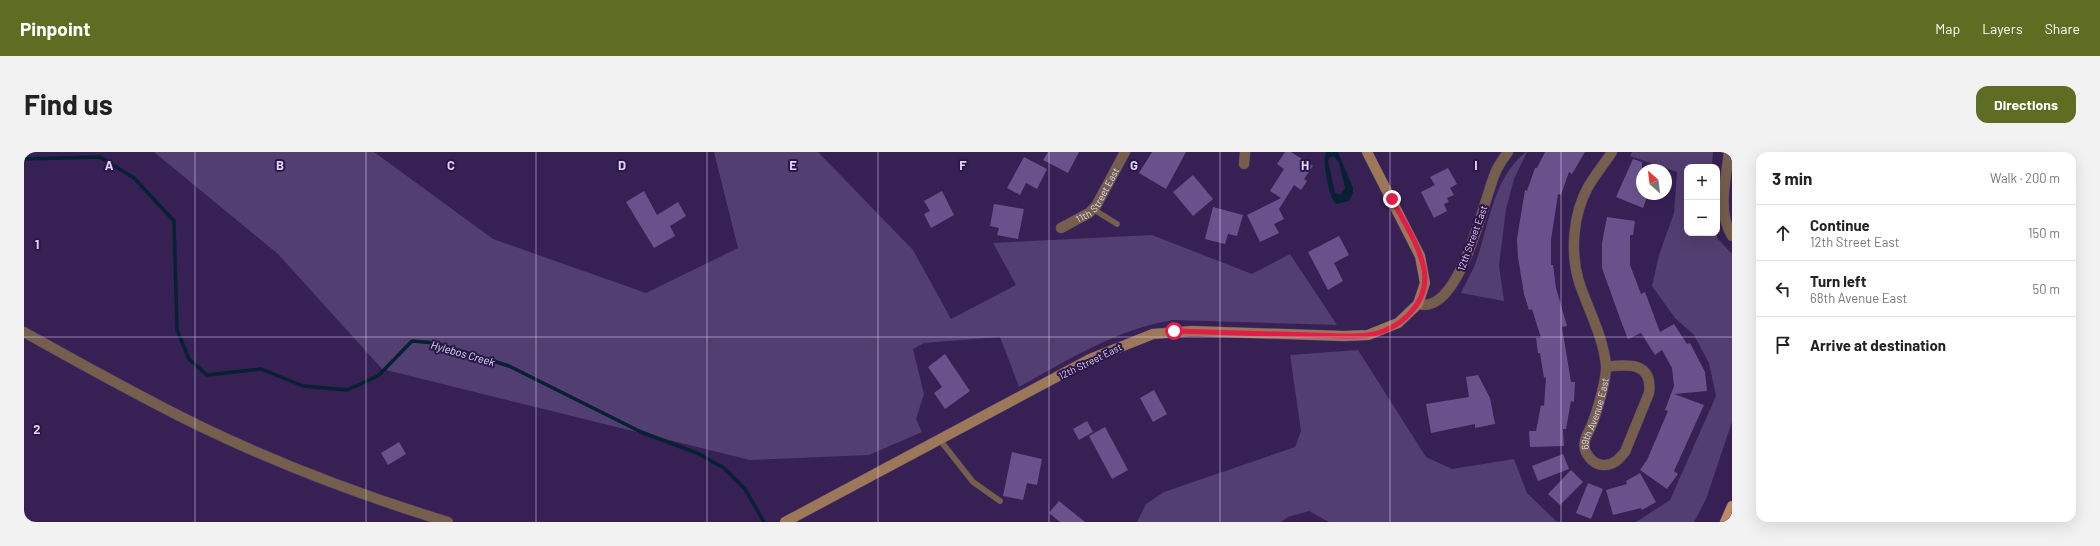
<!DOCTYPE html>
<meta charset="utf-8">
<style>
body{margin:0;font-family:Barlow,sans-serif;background:#f2f2f2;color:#222}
.controls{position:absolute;right:12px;top:12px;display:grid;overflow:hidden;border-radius:8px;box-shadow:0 4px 16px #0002}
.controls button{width:36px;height:36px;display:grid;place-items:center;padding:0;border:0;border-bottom:1px solid #e0e0e0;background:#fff;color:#222;font:20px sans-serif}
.compass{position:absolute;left:1612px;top:12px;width:36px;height:36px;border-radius:50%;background:#fff;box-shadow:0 4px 16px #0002;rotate:332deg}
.stop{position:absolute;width:12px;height:12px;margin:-9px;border:3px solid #e11d48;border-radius:50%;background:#fff}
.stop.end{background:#e11d48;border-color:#fff;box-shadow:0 1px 4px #0008}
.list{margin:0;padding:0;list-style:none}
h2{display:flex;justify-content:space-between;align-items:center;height:52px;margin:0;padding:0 16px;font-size:17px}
h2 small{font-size:13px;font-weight:400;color:#767676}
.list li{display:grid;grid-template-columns:26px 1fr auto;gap:12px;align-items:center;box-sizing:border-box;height:56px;padding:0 16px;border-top:1px solid #e0e0e0}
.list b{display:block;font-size:15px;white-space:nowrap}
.list p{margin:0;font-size:13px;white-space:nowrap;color:#767676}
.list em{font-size:13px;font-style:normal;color:#767676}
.icon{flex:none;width:22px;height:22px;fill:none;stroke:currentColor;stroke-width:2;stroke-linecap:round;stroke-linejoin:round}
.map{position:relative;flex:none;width:1708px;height:370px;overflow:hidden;border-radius:12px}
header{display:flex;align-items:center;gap:24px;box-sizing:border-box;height:56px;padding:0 20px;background:#5e6d21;color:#fff}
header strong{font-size:19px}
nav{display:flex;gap:22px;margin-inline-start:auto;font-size:14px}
.intro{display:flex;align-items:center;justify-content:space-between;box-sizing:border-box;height:96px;padding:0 24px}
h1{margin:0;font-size:28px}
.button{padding:10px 18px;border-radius:12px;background:#5e6d21;color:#fff;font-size:14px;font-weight:700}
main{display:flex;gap:24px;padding:0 24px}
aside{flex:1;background:#fff;border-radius:12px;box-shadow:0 4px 16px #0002}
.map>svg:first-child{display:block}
.green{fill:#523e70}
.water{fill:#052133;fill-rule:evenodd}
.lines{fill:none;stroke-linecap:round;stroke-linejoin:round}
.stream{stroke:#052133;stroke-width:3.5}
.building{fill:#69528c}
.lane-casing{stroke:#523d6e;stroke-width:6}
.street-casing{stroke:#523d6e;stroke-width:11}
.secondary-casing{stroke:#523d6e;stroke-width:11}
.primary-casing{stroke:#523d6e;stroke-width:11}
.lane{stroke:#755e4b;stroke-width:5.5}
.street{stroke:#755e4b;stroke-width:10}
.secondary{stroke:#9c7859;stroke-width:10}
.primary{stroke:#ba8b64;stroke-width:10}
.route{stroke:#e11d48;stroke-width:5}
.grid{fill:none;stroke:#dfd4f5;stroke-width:1;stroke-opacity:0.55}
.labels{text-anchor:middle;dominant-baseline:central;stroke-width:4;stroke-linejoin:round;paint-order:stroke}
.street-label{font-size:10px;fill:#dfd4f5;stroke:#2d1549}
.water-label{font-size:11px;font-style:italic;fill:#d3e7f6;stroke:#2d1549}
.grid-label{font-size:13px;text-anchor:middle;font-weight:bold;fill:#dfd4f5;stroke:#2d1549;stroke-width:4;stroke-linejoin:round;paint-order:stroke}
</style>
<header>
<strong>Pinpoint</strong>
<nav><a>Map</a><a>Layers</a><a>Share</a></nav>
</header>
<div class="intro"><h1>Find us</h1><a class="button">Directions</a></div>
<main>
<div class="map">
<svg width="1708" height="370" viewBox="0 0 1708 370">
<rect width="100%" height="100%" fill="#372054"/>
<g class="green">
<path d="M130 0H350L469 87 622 141 714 96 690 0H794L889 98 927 167 992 133 969 91 1128 83 1228 122 1266 102 1313 173 1149 168C1093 177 1044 208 995 235L976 185 900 191 889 197 900 242 892 267 898 280 845 303 726 308 358 217 254 102Z"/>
<path d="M1502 0H1503L1490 27 1482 57 1475 114 1480 149 1437 141C1442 130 1449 119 1453 107 1465 71 1470 25 1502 0Z"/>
<path d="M1608 0H1689L1688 15H1663V81H1692L1694 87 1708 102V270L1682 347 1670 370H1612L1646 348 1692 244 1685 211 1670 183 1651 166 1628 134 1635 103 1650 61 1653 20 1606 4Z"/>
<path d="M1334 198 1402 305 1428 317 1490 307 1503 341 1532 369 1536 370H1305L1285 359 1264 365 1257 370H1113L1122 352 1140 340 1271 295 1277 279 1266 203Z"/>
</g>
<path class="water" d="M1302 0H1314L1329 36V40L1325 49 1312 52C1305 47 1298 7 1302 0ZM1309 4 1315 10 1321 36 1316 43 1311 41 1304 9 1305 6Z"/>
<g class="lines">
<path class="stream" d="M0 7 76 5 110 26 150 69 153 178 165 207 183 223 237 217 279 234 323 238 354 224 388 189 411 191 485 214 617 280 673 301 700 316 721 337 740 370"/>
</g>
<g class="building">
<path d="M1024 0H1055L1044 21 1019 8Z"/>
<path d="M1128 0H1162L1142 37 1115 21Z"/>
<path d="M1261 0H1267L1289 14 1280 27 1283 29 1277 38 1270 33 1255 57 1260 67 1250 72 1255 81 1236 90 1223 63 1257 46 1246 39 1260 17 1253 12Z"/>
<path d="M1521 0H1561L1548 22 1545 20 1537 43 1534 42 1527 88V113H1529L1532 136 1543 174 1538 175 1547 230H1551L1550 250 1547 249 1542 277H1539L1540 294 1506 295 1505 279H1512L1517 253 1520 254 1522 225 1520 226 1516 201H1514L1512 186H1517L1508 157 1505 158 1500 142 1494 105 1493 87 1501 38 1503 39 1511 16H1513Z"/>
<path d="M1000 5 1023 17 1013 37 1002 31 996 43 983 36Z"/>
<path d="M1609 7 1618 10V42H1624L1619 56 1592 45Z"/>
<path d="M1424 16 1433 32 1426 36 1430 43 1423 46 1425 50 1420 52 1423 59 1410 66 1397 40 1411 33 1406 25Z"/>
<path d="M1169 23 1189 47 1169 64 1149 40Z"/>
<path d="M620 39 633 63 654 50 662 64 646 74 651 84 630 96 602 50Z"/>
<path d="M918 39 930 63 907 76 900 62 906 59 900 49Z"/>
<path d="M970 52 1000 57 994 87 973 83 975 76 966 74Z"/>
<path d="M1189 55 1219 63 1213 84 1204 82 1201 92 1181 87Z"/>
<path d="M1583 65 1611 69 1609 83H1606V113L1617 142 1621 140 1636 180 1650 172 1663 192 1666 191 1681 220 1683 239 1650 242 1680 253 1650 319 1654 322 1643 337 1616 318 1623 308 1644 259 1641 258 1650 234 1648 216 1638 198 1631 203 1617 181 1604 187 1598 172 1578 116V91Z"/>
<path d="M1315 84 1325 103 1310 111 1319 129 1304 138 1284 100Z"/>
<path d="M921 202 946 239 921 257 910 241 918 235 904 215Z"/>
<path d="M1454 223 1466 246 1471 272 1451 276V272L1407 281 1402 252 1445 245 1442 225Z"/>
<path d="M1130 238 1143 262 1129 270 1116 246Z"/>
<path d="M1063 269 1069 280 1055 288 1049 277Z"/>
<path d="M1081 275 1104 318 1088 327 1065 284Z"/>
<path d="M375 290 382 302 364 313 357 301Z"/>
<path d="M988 300 1018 307 1013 333 1003 331 999 348 979 344Z"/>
<path d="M1539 302 1545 317 1514 329 1508 314Z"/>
<path d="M1547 318 1559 330 1536 353 1524 342Z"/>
<path d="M1616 321 1632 350 1618 358 1617 356 1589 363 1582 338 1603 332 1602 329Z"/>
<path d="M1564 331 1579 337 1567 367 1552 361Z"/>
<path d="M1035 349 1061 370H1036L1025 361Z"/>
</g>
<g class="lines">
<g class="lane-casing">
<g id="lane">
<path d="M1069 57 1093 72"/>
<path d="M916 288 949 330 976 349"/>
</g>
</g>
<g class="street-casing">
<g id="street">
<path d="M1705 0C1702 27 1693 60 1708 84"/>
<path d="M1220 12 1221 0"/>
<path id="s1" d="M1037 76 1065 61 1072 54 1101 0"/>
<path d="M1394 152C1435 164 1459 52 1470 24 1473 15 1478 8 1484 0"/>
<path d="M0 180C61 214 121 248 184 278 262 315 342 345 424 370"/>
<path id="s2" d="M1582 215C1604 212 1629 210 1625 241L1601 300C1595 307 1591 312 1581 313 1570 314 1558 301 1561 289 1562 283 1566 278 1568 272 1573 260 1583 226 1582 213 1579 184 1564 157 1555 130 1546 100 1549 62 1564 35 1571 23 1580 12 1588 0"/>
</g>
</g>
<g class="secondary-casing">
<path id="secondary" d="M761 370 1066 207 1129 182 1168 179 1320 184 1344 183 1374 171 1394 152 1401 131 1396 104 1343 0"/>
</g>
<g class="primary-casing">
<path id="primary" d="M1701 370 1708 354"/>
</g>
<use href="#lane" class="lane"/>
<use href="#street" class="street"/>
<use href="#secondary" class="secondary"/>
<use href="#primary" class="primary"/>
</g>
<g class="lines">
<path class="route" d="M1150 179 1320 184C1328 184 1337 184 1344 183 1376 178 1406 151 1400 117 1395 92 1379 69 1368 47"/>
</g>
<path class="grid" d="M171 0V370M342 0V370M512 0V370M683 0V370M854 0V370M1025 0V370M1196 0V370M1366 0V370M1537 0V370M0 185H1708"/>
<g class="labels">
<g class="street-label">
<text stroke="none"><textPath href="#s1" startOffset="51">11th Street East</textPath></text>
<text transform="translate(1448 86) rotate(-70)">12th Street East</text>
<text transform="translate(1066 209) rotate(-26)">12th Street East</text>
<text stroke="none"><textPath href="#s2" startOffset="215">69th Avenue East</textPath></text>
</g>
<g class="water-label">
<text transform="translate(439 201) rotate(16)">Hylebos Creek</text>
</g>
</g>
<g class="grid-label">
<text x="85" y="18">A</text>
<text x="256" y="18">B</text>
<text x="427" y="18">C</text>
<text x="598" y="18">D</text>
<text x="769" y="18">E</text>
<text x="939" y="18">F</text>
<text x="1110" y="18">G</text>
<text x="1281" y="18">H</text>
<text x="1452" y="18">I</text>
<text x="13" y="97">1</text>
<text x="13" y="282">2</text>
</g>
</svg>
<div class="controls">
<button>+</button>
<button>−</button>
</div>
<svg class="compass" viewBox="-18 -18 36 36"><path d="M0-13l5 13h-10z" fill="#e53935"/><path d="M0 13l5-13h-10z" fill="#767676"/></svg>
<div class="stop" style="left:1150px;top:179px"></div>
<div class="stop end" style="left:1368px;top:47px"></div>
</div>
<aside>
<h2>3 min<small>Walk · 200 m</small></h2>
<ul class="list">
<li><svg class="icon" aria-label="ahead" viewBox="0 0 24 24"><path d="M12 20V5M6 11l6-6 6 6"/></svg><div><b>Continue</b><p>12th Street East</p></div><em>150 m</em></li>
<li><svg class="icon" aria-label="left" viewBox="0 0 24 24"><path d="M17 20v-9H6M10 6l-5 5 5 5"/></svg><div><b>Turn left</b><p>68th Avenue East</p></div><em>50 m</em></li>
<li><svg class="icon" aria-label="arrive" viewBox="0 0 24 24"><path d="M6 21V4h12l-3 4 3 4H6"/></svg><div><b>Arrive at destination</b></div></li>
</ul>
</aside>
</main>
